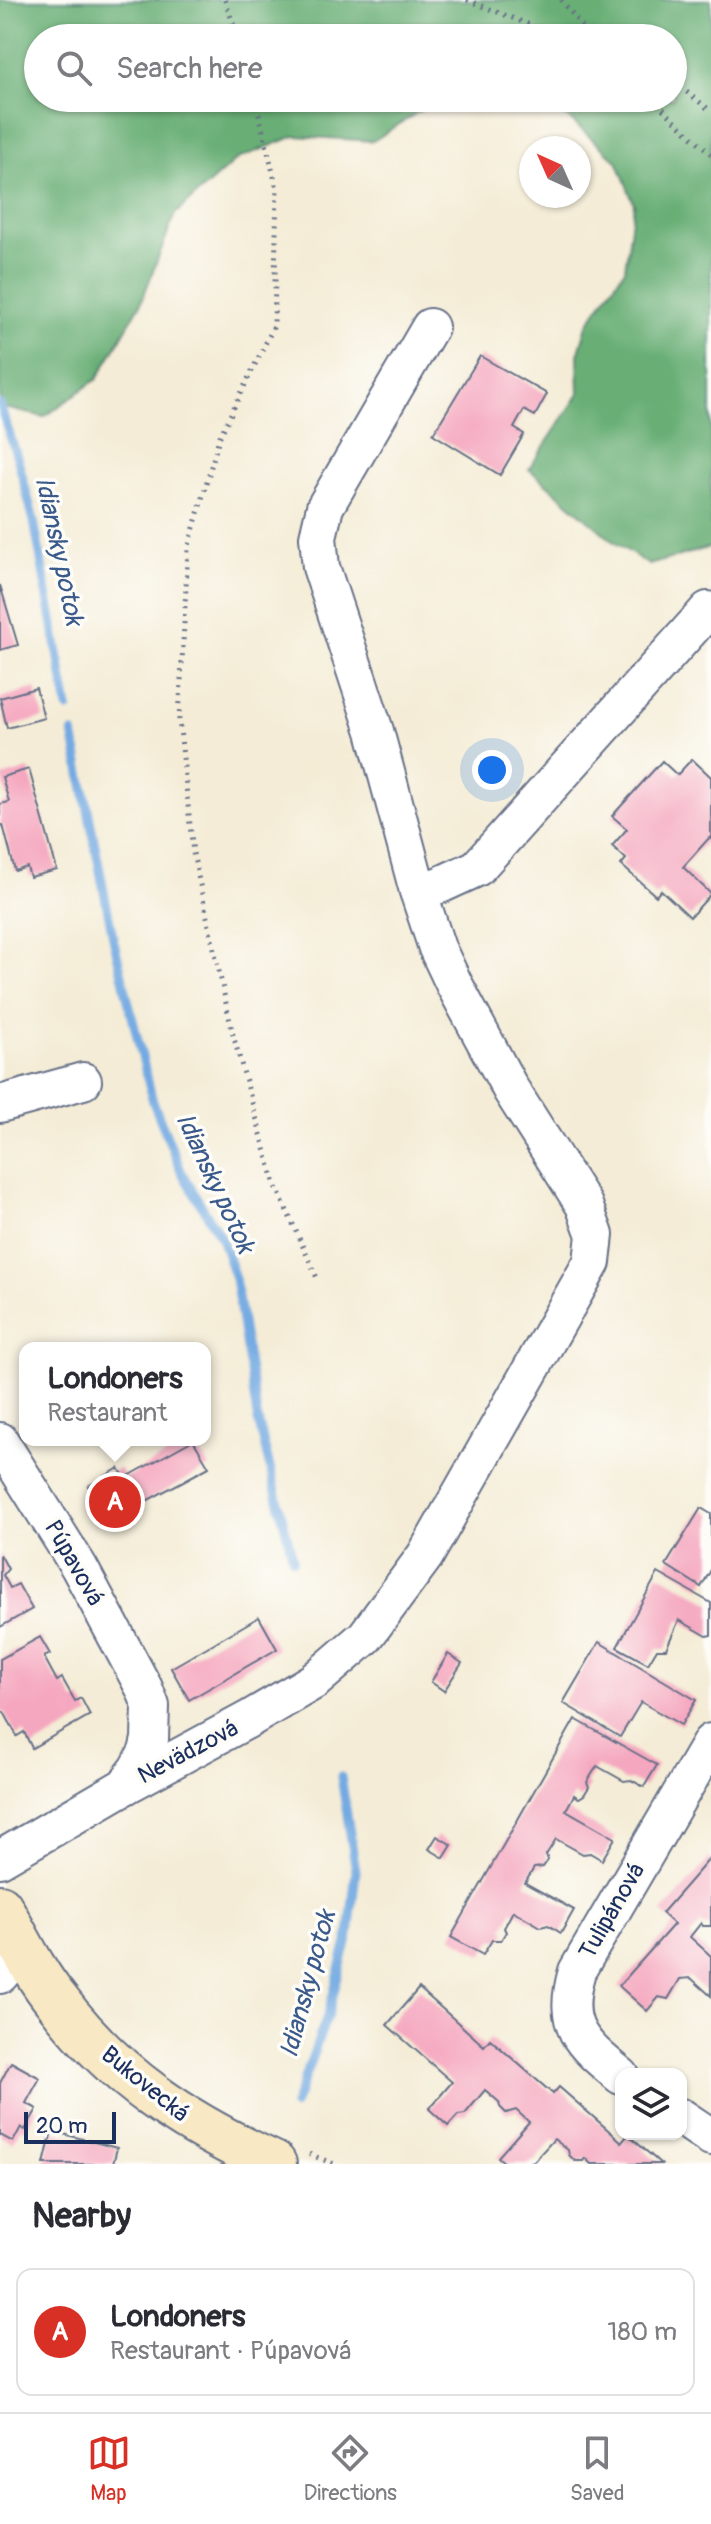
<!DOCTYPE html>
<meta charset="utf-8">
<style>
body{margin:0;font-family:Pangolin,sans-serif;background:#f2f2f3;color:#2b2b33}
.controls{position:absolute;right:24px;bottom:24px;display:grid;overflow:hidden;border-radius:16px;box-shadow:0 2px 6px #0004}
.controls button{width:72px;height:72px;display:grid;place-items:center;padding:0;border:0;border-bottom:2px solid #e1e1e2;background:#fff;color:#2b2b33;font:40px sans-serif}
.compass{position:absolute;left:519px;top:136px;width:72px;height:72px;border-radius:50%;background:#fff;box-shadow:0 2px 6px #0004;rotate:315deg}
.scale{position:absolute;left:24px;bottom:20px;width:92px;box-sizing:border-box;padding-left:8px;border:4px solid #1b2f5e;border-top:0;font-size:22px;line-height:28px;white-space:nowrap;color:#1b2f5e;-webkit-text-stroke:6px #fdfcf7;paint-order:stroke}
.you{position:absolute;left:492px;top:770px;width:28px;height:28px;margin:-20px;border:6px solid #fff;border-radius:50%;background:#1a73e8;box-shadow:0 0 0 12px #1a73e833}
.badge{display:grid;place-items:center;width:52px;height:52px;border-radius:50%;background:#d93025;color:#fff;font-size:26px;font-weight:700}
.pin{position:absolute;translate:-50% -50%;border:4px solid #fff;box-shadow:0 2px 8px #0006}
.popup{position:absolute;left:19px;top:1342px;width:192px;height:104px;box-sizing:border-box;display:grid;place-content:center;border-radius:16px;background:#fff;filter:drop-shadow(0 2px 6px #0005);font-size:26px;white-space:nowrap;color:#7c7c81}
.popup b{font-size:30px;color:#2b2b33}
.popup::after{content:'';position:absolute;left:50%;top:100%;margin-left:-16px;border:16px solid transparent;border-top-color:#fff}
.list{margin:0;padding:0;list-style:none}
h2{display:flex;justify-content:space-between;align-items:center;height:104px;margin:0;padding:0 32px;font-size:34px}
h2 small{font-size:26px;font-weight:400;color:#7c7c81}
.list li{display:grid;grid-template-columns:52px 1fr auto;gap:24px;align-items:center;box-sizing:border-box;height:128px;margin:0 16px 16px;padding:0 16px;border:2px solid #e1e1e2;border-radius:16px}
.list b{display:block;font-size:30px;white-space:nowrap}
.list p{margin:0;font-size:26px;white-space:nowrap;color:#7c7c81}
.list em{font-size:26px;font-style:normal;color:#7c7c81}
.icon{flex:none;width:44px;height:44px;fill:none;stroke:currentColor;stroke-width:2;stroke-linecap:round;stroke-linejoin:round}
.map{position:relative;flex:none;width:711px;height:2164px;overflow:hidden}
.search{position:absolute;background:#fff;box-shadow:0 2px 6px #0004;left:24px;right:24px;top:24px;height:88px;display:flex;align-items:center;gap:20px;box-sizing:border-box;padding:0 28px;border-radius:44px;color:#7c7c81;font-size:30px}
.sheet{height:248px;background:#fff}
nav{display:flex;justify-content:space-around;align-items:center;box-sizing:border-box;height:112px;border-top:2px solid #e1e1e2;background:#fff;font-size:22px;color:#7c7c81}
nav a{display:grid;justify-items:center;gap:4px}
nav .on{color:#d93025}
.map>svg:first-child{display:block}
.forest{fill:#67ae74;stroke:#416e69;stroke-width:2}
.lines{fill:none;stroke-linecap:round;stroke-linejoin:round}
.stream{stroke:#73aae2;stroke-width:9}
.building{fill:#f5a7bf}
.street-casing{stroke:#677188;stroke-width:40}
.secondary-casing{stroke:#677188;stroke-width:48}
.path{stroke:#677188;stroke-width:5;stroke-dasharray:2 6;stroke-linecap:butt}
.street{stroke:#fff;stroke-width:36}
.secondary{stroke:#f8e8c3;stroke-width:44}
.labels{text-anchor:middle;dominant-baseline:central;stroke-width:7;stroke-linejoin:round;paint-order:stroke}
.street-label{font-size:24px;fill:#1b2f5e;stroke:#fdfcf7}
.water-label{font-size:26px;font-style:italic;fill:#3a5a8c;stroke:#fdfcf7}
</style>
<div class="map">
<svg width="711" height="2164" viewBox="0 0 711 2164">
<rect width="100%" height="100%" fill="#fdfcf7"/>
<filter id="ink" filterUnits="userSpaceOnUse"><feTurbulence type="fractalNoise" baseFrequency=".0125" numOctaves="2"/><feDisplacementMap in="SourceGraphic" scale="16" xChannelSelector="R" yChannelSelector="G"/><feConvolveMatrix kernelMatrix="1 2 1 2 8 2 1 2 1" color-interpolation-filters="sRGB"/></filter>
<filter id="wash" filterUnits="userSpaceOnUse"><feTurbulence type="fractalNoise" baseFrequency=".006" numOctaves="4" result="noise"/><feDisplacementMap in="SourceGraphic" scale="32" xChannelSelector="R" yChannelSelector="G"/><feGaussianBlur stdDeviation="1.8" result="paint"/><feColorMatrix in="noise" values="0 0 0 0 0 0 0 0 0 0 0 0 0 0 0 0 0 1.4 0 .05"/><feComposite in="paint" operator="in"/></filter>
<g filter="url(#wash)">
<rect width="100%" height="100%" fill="#f4ecd6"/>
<path class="forest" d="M0 0H711V547L649 565 614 542 529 469 579 394 578 355 587 325 625 269 634 204 617 161 572 121 536 98H673V38H38V98H440L373 141 295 136 237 159 175 214 140 305 97 379 44 417 0 407Z"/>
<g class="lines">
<g class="stream">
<path d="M0 405 18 460 34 521 68 708"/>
<path d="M73 733 114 942 153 1102 182 1173 221 1238 235 1278 257 1416 293 1559"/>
<path d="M294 2106 328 2014 349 1935 356 1871 341 1777"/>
</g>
</g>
<g id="blocks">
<g class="building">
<path d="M480 356 547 394 535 416 524 410 514 428 524 434 500 475 433 434Z"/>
<path d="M0 585 18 645 0 650Z"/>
<path d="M36 688 44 718 7 728 0 698Z"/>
<path d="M692 759 711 777V839L709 838 683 867 711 894 690 917 661 890 656 896 621 865 626 859 612 846 627 829 612 816 662 761 677 775Z"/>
<path d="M29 769 57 870 30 877 27 867 15 871 3 825H0V804L9 802 2 777Z"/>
<path d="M193 1440 209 1467 108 1522 88 1486 119 1468 125 1478Z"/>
<path d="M701 1508 711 1514V1570L701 1587 666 1565Z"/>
<path d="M0 1554 8 1569 3 1575 10 1588 18 1584 32 1609 0 1627Z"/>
<path d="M658 1573 711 1603V1635L707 1636 679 1620 666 1649H657L648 1664 617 1647Z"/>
<path d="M259 1617 277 1649 189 1700 171 1668Z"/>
<path d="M40 1637 50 1654 44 1657 57 1681 62 1678 75 1701 81 1698 90 1715 32 1748 24 1732 17 1736 4 1712H0V1659Z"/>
<path d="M599 1642 696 1700 681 1725 641 1702 620 1737 563 1703Z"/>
<path d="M448 1654 462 1663 444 1691 431 1682Z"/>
<path d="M575 1719 657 1765 644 1787 631 1780 624 1781 597 1766 587 1782 589 1787 584 1795 579 1798 574 1795 566 1810 615 1838 602 1860 590 1853 583 1854 556 1839 546 1855 548 1860 543 1867 534 1868 525 1883 574 1910 561 1933 548 1925 541 1927 513 1911 504 1928 506 1932 501 1940H492L483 1955 451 1937Z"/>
<path d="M437 1836 452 1845 444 1858 429 1849Z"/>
<path d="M711 1857V1926H703L701 1923 690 1937 711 1956V1996L691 1978 680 1979 668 1999 659 1997 647 2011 619 1986 674 1924 662 1913Z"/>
<path d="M419 1988 484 2046 490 2039 553 2094 559 2087 622 2142 628 2135 661 2164H591L585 2158 583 2161H575L569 2155 568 2150 554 2139 534 2161 526 2164H506L498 2157 529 2122 516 2110 506 2113 500 2107 499 2102 485 2090 465 2114 458 2115 448 2126 429 2109 452 2082 387 2025Z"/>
<path d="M11 2062 40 2078 26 2103 37 2109 25 2130 21 2127 13 2142 0 2135V2083Z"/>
<path d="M52 2131 117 2148 113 2164H44Z"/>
</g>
</g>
</g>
<g filter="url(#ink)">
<use href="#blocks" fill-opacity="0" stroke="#677188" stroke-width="2"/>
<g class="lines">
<g class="street-casing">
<g id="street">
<path d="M418 891 375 731 321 567 318 537 325 507 430 327"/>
<path d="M0 1104 83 1081"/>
<path d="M0 1441 79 1567 144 1688 151 1706 150 1739 147 1752 138 1769 125 1786 0 1859"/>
<path d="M125 1786 251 1718 314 1681 365 1637 425 1556 592 1262 595 1235 584 1205 511 1090 454 984 437 948 418 891 440 885 477 868 708 610"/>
<path d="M0 1975 23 1948"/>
<path d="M621 2076C580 2043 561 2026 577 1971L711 1742"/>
<path d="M681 2117 711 2137"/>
</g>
</g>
<g class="secondary-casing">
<path id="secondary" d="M0 1907C18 1939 34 1973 57 2001 116 2079 187 2124 274 2164"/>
</g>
<g class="path">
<path d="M225 0 238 38"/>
<path d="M467 0 563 38"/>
<path d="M561 0 591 38"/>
<path d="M673 84 679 86 711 111"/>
<path d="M255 98 277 189 274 326 219 438 188 549 179 719 193 853 233 1035 275 1184 317 1278"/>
<path d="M651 98 711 154"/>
<path d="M309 2154 334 2164"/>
</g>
<use href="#street" class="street"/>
<use href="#secondary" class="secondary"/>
</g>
</g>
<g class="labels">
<g class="street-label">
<text transform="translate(74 1563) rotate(60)">Púpavová</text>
<text transform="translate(188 1752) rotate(-28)">Nevädzová</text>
<text transform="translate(612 1911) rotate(-60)">Tulipánová</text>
<text transform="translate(145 2084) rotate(39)">Bukovecká</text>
</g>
<g class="water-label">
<text transform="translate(59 551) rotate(78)">Idiansky potok</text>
<text transform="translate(215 1183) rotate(65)">Idiansky potok</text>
<text transform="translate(308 1984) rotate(-75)">Idiansky potok</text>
</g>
</g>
</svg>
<div class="controls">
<button><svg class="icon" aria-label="layers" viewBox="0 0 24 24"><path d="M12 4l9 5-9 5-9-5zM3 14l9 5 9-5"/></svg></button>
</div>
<svg class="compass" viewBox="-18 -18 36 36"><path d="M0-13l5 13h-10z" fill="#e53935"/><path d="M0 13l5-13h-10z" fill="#7c7c81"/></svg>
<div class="scale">20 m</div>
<div class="you"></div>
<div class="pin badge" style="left:115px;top:1502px">A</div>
<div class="popup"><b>Londoners</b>Restaurant</div>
<div class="search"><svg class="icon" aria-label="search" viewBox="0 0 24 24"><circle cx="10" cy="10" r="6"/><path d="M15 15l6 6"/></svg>Search here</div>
</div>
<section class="sheet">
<h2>Nearby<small></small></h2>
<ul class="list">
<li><span class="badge">A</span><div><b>Londoners</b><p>Restaurant · Púpavová</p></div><em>180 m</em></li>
</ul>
</section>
<nav>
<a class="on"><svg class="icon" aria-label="map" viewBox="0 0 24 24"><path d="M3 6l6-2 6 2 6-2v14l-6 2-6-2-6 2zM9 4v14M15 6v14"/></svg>Map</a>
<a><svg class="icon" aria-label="directions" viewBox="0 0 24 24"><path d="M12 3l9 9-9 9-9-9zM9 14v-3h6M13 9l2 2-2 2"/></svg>Directions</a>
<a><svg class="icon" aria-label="saved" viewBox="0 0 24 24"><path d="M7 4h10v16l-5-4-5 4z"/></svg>Saved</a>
</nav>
